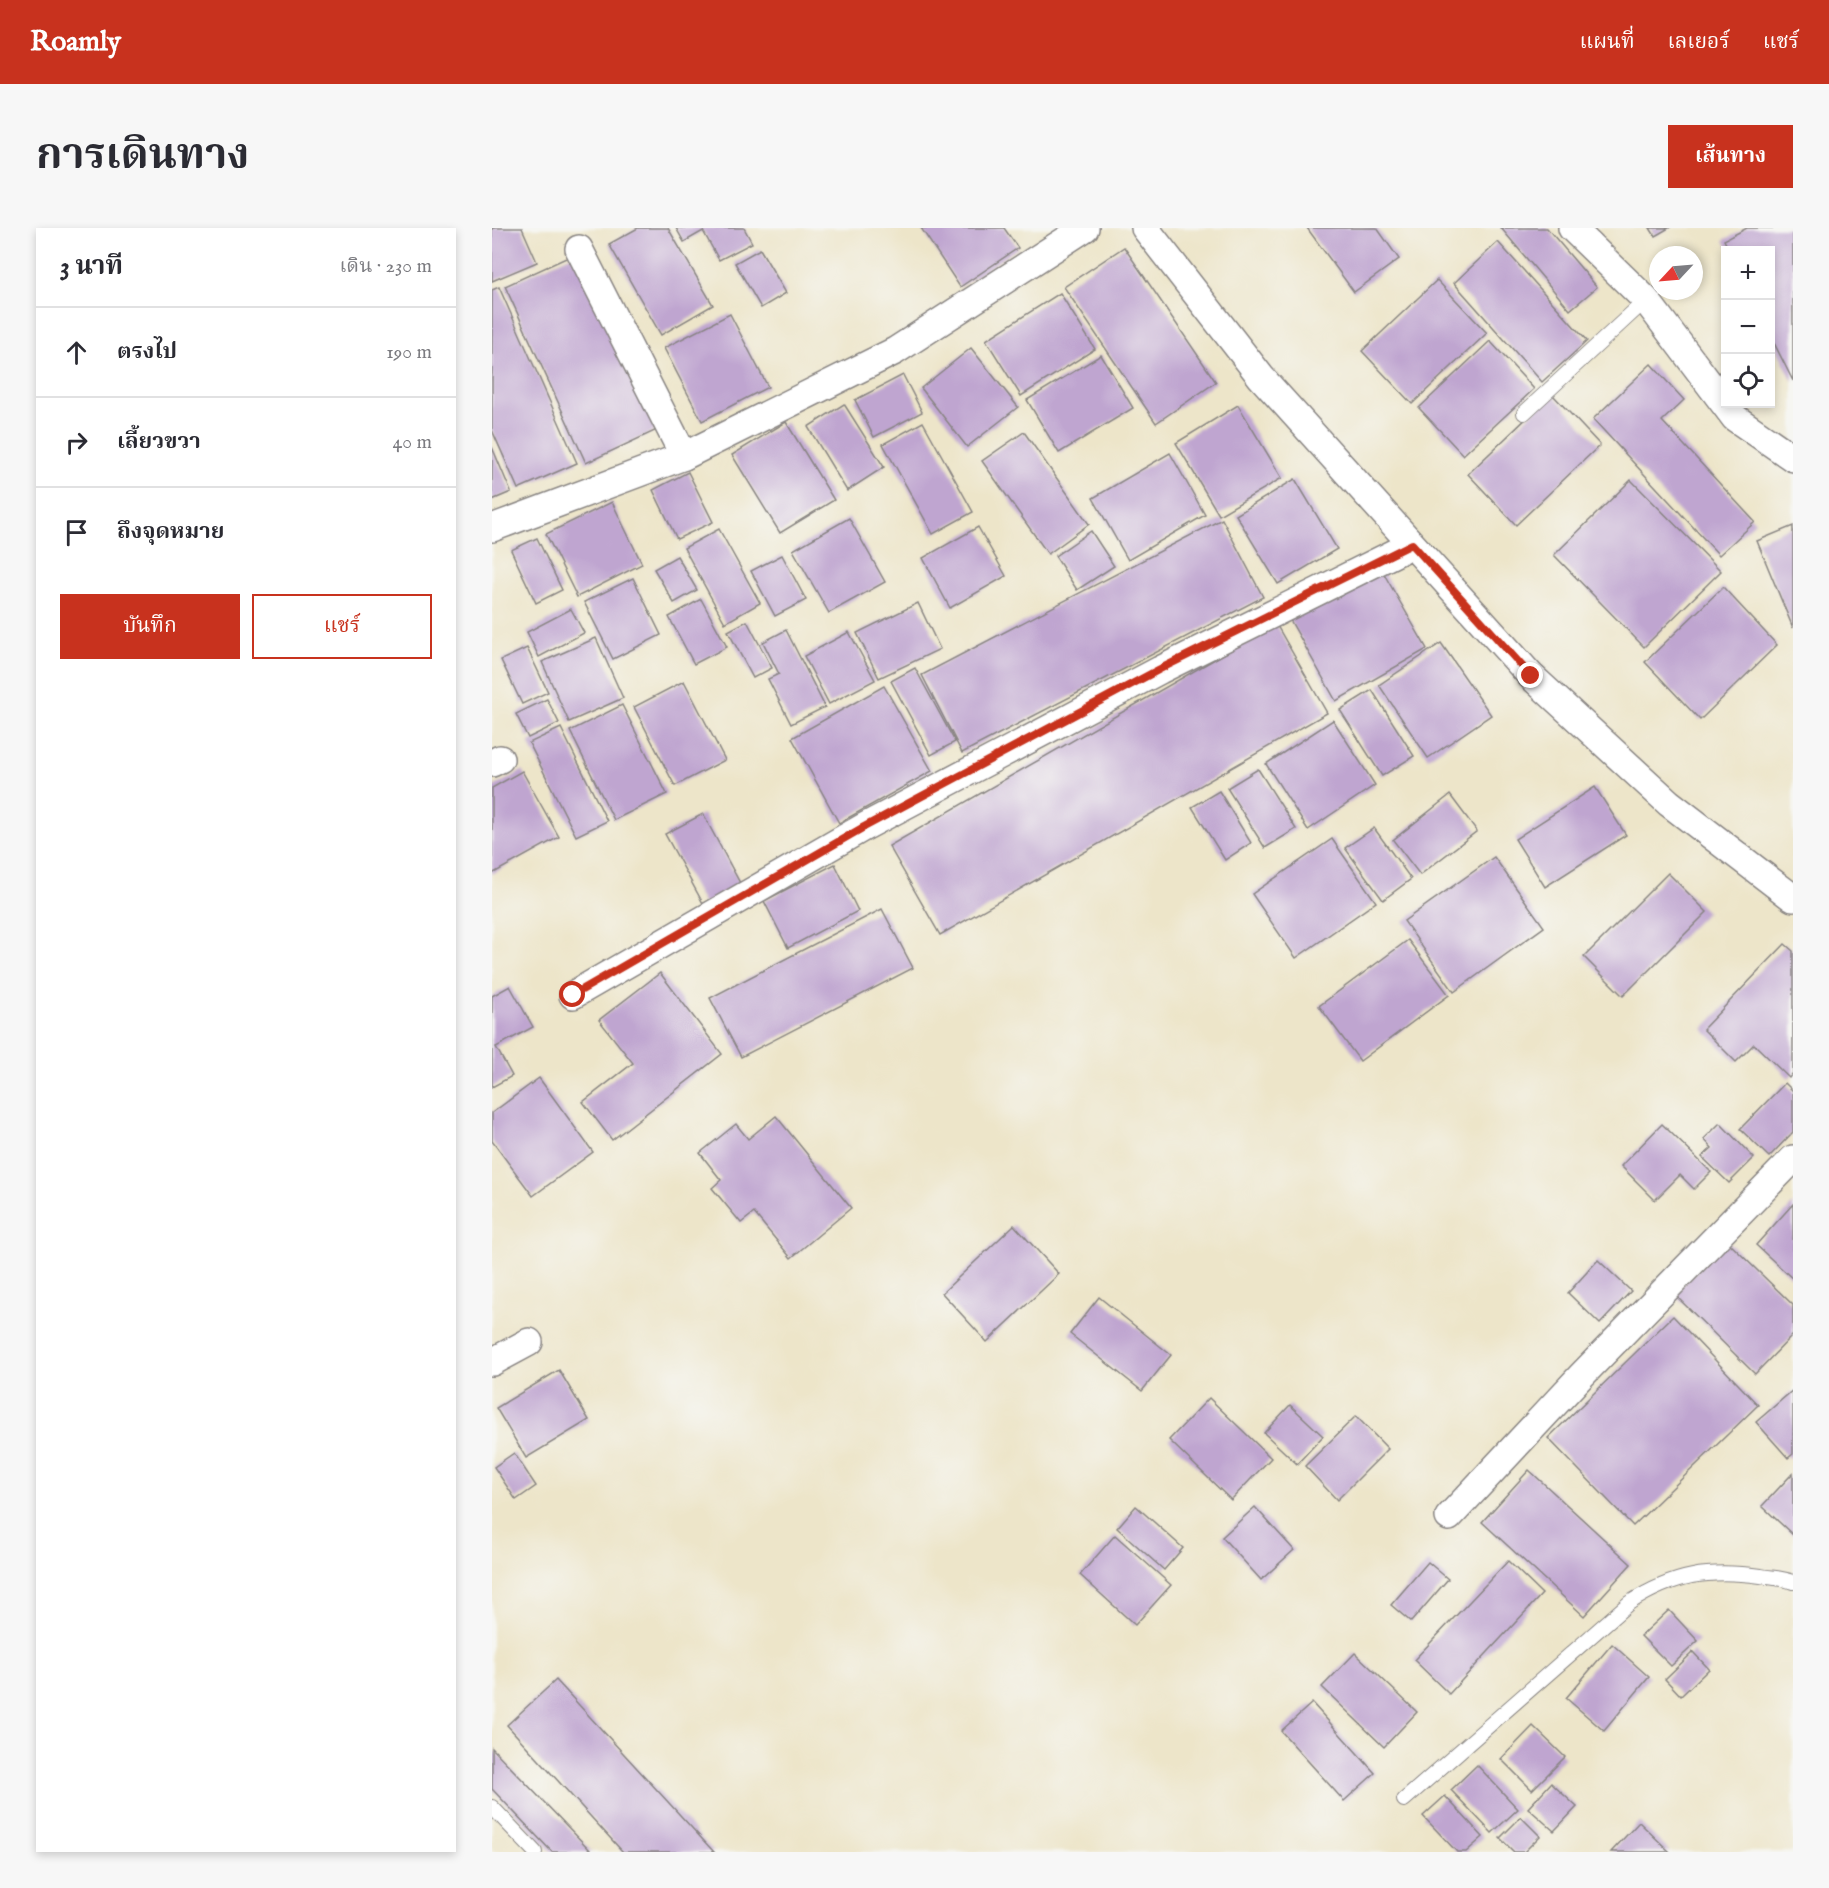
<!DOCTYPE html>
<html lang="th">
<meta charset="utf-8">
<style>
body{margin:0;font-family:"IM FELL English","Noto Serif Thai",serif;background:#f7f7f7;color:#2b2b33}
.controls{position:absolute;right:18px;top:18px;display:grid;overflow:hidden;border-radius:0px;box-shadow:0 3px 9px #0003}
.controls button{width:54px;height:54px;display:grid;place-items:center;padding:0;border:0;border-bottom:2px solid #e1e1e2;background:#fff;color:#2b2b33;font:30px sans-serif}
.compass{position:absolute;left:1157px;top:18px;width:54px;height:54px;border-radius:50%;background:#fff;box-shadow:0 3px 9px #0003;rotate:244deg}
.stop{position:absolute;width:18px;height:18px;margin:-14px;border:4px solid #c8321e;border-radius:50%;background:#fff}
.stop.end{background:#c8321e;border-color:#fff;box-shadow:0 2px 6px #0008}
.list{margin:0;padding:0;list-style:none}
h2{display:flex;justify-content:space-between;align-items:center;height:78px;margin:0;padding:0 24px;font-size:26px}
h2 small{font-size:20px;font-weight:400;color:#7c7c81}
.list li{display:grid;grid-template-columns:39px 1fr auto;gap:18px;align-items:center;box-sizing:border-box;height:90px;padding:0 24px;border-top:2px solid #e1e1e2}
.list b{display:block;font-size:22px;white-space:nowrap}
.list em{font-size:20px;font-style:normal;color:#7c7c81}
.actions{display:flex;gap:12px;padding:18px 24px}
.actions a{flex:1;padding:14px 0;border:2px solid #c8321e;border-radius:0px;text-align:center;font-size:21px;color:#c8321e}
.actions .main{background:#c8321e;color:#fff}
.icon{flex:none;width:33px;height:33px;fill:none;stroke:currentColor;stroke-width:2;stroke-linecap:round;stroke-linejoin:round}
.map{position:relative;flex:none;width:1301px;height:1624px;overflow:hidden;border-radius:0px}
header{display:flex;align-items:center;gap:36px;box-sizing:border-box;height:84px;padding:0 30px;background:#c8321e;color:#fff}
header strong{font-size:28px}
nav{display:flex;gap:33px;margin-inline-start:auto;font-size:21px}
.intro{display:flex;align-items:center;justify-content:space-between;box-sizing:border-box;height:144px;padding:0 36px}
h1{margin:0;font-size:42px}
.button{padding:15px 27px;border-radius:0px;background:#c8321e;color:#fff;font-size:21px;font-weight:700}
main{display:flex;gap:36px;padding:0 36px}
aside{flex:1;background:#fff;border-radius:0px;box-shadow:0 3px 9px #0003}
.map>svg:first-child{display:block}
.building{fill:#bfa5d0}
.lines{fill:none;stroke-linecap:round;stroke-linejoin:round}
.service-casing{stroke:#888482;stroke-width:16}
.minor-casing{stroke:#888482;stroke-width:30}
.service{stroke:#fff;stroke-width:14}
.minor{stroke:#fff;stroke-width:27}
.route{stroke:#c8321e;stroke-width:8}
</style>
<header>
<strong>Roamly</strong>
<nav><a>แผนที่</a><a>เลเยอร์</a><a>แชร์</a></nav>
</header>
<div class="intro"><h1>การเดินทาง</h1><a class="button">เส้นทาง</a></div>
<main>
<aside>
<h2>3 นาที<small>เดิน · 230 m</small></h2>
<ul class="list">
<li><svg class="icon" aria-label="ahead" viewBox="0 0 24 24"><path d="M12 20V5M6 11l6-6 6 6"/></svg><div><b>ตรงไป</b></div><em>190 m</em></li>
<li><svg class="icon" aria-label="right" viewBox="0 0 24 24"><path d="M7 20v-9h11M14 6l5 5-5 5"/></svg><div><b>เลี้ยวขวา</b></div><em>40 m</em></li>
<li><svg class="icon" aria-label="arrive" viewBox="0 0 24 24"><path d="M6 21V4h12l-3 4 3 4H6"/></svg><div><b>ถึงจุดหมาย</b></div></li>
</ul>
<div class="actions"><a class="main">บันทึก</a><a>แชร์</a></div>
</aside>
<div class="map">
<svg width="1301" height="1624" viewBox="0 0 1301 1624">
<rect width="100%" height="100%" fill="#f6f6f2"/>
<filter id="ink" filterUnits="userSpaceOnUse"><feTurbulence type="fractalNoise" baseFrequency=".0167" numOctaves="2"/><feDisplacementMap in="SourceGraphic" scale="12" xChannelSelector="R" yChannelSelector="G"/><feConvolveMatrix kernelMatrix="1 2 1 2 8 2 1 2 1" color-interpolation-filters="sRGB"/></filter>
<filter id="wash" filterUnits="userSpaceOnUse"><feTurbulence type="fractalNoise" baseFrequency=".008" numOctaves="4" result="noise"/><feDisplacementMap in="SourceGraphic" scale="24" xChannelSelector="R" yChannelSelector="G"/><feGaussianBlur stdDeviation="1.35" result="paint"/><feColorMatrix in="noise" values="0 0 0 0 0 0 0 0 0 0 0 0 0 0 0 0 0 1.4 0 .05"/><feComposite in="paint" operator="in"/></filter>
<g filter="url(#wash)">
<rect width="100%" height="100%" fill="#ede5c9"/>
<g id="blocks">
<g class="building">
<path d="M0 0H30L45 34 0 53Z"/>
<path d="M146 0H176L221 77 169 107 117 16Z"/>
<path d="M184 0H252L260 15 227 32 211 3 192 14Z"/>
<path d="M429 0H512L526 20 468 59Z"/>
<path d="M815 0H885L907 31 862 64Z"/>
<path d="M1009 0H1055L1105 59 1078 82Z"/>
<path d="M1158 0H1177L1163 8Z"/>
<path d="M1255 0H1301V153L1278 107V22H1237L1232 12Z"/>
<path d="M1006 14 1095 113 1050 154 962 55Z"/>
<path d="M632 19 724 154 664 195 572 59Z"/>
<path d="M268 21 294 65 269 80 243 35Z"/>
<path d="M85 25 165 202 94 235 13 58Z"/>
<path d="M945 52 995 105 920 176 870 123Z"/>
<path d="M7 59 85 235 26 261 0 202V62Z"/>
<path d="M568 65 603 121 529 168 494 112Z"/>
<path d="M238 86 276 159 210 193 172 120Z"/>
<path d="M998 113 1042 161 971 227 927 180Z"/>
<path d="M479 120 526 179 475 219 429 160Z"/>
<path d="M609 127 641 180 567 225 535 172Z"/>
<path d="M1159 136 1192 172 1170 193 1263 294 1227 327 1101 191Z"/>
<path d="M411 147 430 184 382 209 363 172Z"/>
<path d="M1060 166 1108 217 1024 297 976 246Z"/>
<path d="M352 176 392 239 355 263 316 199Z"/>
<path d="M746 177 790 250 727 287 684 215Z"/>
<path d="M294 194 342 272 288 305 240 227Z"/>
<path d="M431 194 481 284 441 306 391 216Z"/>
<path d="M532 204 597 296 556 326 490 233Z"/>
<path d="M0 219 19 264 0 272Z"/>
<path d="M678 225 713 287 636 332 601 270Z"/>
<path d="M196 244 221 294 185 311 161 262Z"/>
<path d="M803 251 845 321 786 356 744 287Z"/>
<path d="M1139 252 1229 343 1152 419 1062 327Z"/>
<path d="M120 274 150 336 85 369 54 306Z"/>
<path d="M357 290 393 354 337 385 301 322Z"/>
<path d="M730 291 771 369 470 525 430 447Z"/>
<path d="M1301 298V400L1265 313Z"/>
<path d="M486 299 514 348 458 380 431 330Z"/>
<path d="M227 301 268 375 233 395 192 320Z"/>
<path d="M599 303 622 338 585 362 563 328Z"/>
<path d="M45 310 70 362 44 375 19 322Z"/>
<path d="M290 327 314 372 283 388 259 343Z"/>
<path d="M185 328 205 362 182 375 162 341Z"/>
<path d="M888 339 935 421 844 473 797 390Z"/>
<path d="M141 350 169 407 121 431 92 374Z"/>
<path d="M1231 359 1285 417 1208 492 1153 434Z"/>
<path d="M209 371 235 419 202 436 177 389Z"/>
<path d="M426 375 448 421 387 450 365 405Z"/>
<path d="M79 381 92 405 47 429 35 404Z"/>
<path d="M255 393 280 440 261 450 236 403Z"/>
<path d="M784 396 835 485 448 707 397 618Z"/>
<path d="M294 402 333 479 299 496 276 451 287 446 271 414Z"/>
<path d="M357 404 383 452 337 476 312 428Z"/>
<path d="M104 410 131 470 77 494 50 434Z"/>
<path d="M949 415 999 487 936 530 887 457Z"/>
<path d="M35 420 56 464 30 476 9 432Z"/>
<path d="M423 440 463 514 439 527 399 453Z"/>
<path d="M192 453 233 532 183 558 142 479Z"/>
<path d="M392 458 440 543 347 595 300 510Z"/>
<path d="M880 462 922 528 890 548 848 482Z"/>
<path d="M55 471 67 495 36 510 24 486Z"/>
<path d="M130 477 175 566 122 592 78 503Z"/>
<path d="M841 492 883 557 816 602 774 536Z"/>
<path d="M69 500 115 593 84 608 37 515Z"/>
<path d="M766 541 804 601 773 620 735 560Z"/>
<path d="M30 543 67 609 0 646V560Z"/>
<path d="M1103 559 1134 607 1053 659 1023 611Z"/>
<path d="M727 563 759 615 733 632 700 579Z"/>
<path d="M958 567 985 603 928 647 901 612Z"/>
<path d="M211 586 249 657 212 677 173 606Z"/>
<path d="M882 600 919 651 891 672 853 620Z"/>
<path d="M840 611 884 674 804 730 760 666Z"/>
<path d="M1002 629 1052 699 962 764 912 693Z"/>
<path d="M343 636 366 683 296 720 272 673Z"/>
<path d="M1176 645 1215 684 1131 768 1092 729Z"/>
<path d="M390 681 421 740 249 829 218 770Z"/>
<path d="M916 712 957 767 868 833 827 778Z"/>
<path d="M1293 716 1301 723V845L1297 850 1262 816 1244 834 1211 801Z"/>
<path d="M168 745 230 826 120 912 91 874 141 835 107 792Z"/>
<path d="M18 758 41 799 4 819 20 848 0 859V768Z"/>
<path d="M47 850 101 924 41 968 0 913V885Z"/>
<path d="M1293 855 1301 863V904L1277 929 1248 901Z"/>
<path d="M284 888 359 980 299 1030 262 985 249 995 220 960 229 952 208 925 244 896 256 911Z"/>
<path d="M1228 895 1262 930 1237 955 1210 929 1220 920 1212 911Z"/>
<path d="M1170 896 1219 944 1202 961 1188 947 1163 972 1129 938Z"/>
<path d="M1301 976V1051L1264 1017Z"/>
<path d="M522 997 567 1046 495 1114 450 1065Z"/>
<path d="M1234 1012 1301 1077V1107L1263 1146 1182 1066Z"/>
<path d="M1106 1032 1139 1063 1108 1096 1076 1065Z"/>
<path d="M607 1069 679 1127 650 1163 578 1106Z"/>
<path d="M1181 1088 1266 1177 1141 1298 1056 1210Z"/>
<path d="M67 1142 97 1192 34 1230 4 1180Z"/>
<path d="M1301 1162V1226L1296 1230 1264 1194Z"/>
<path d="M717 1170 779 1230 739 1272 677 1212Z"/>
<path d="M798 1177 831 1208 805 1236 772 1205Z"/>
<path d="M864 1188 896 1221 845 1272 813 1238Z"/>
<path d="M22 1225 44 1258 24 1272 2 1239Z"/>
<path d="M1037 1242 1139 1336 1092 1388 990 1294Z"/>
<path d="M1301 1245V1307L1270 1278Z"/>
<path d="M644 1278 691 1320 672 1342 625 1300Z"/>
<path d="M763 1279 802 1322 769 1352 730 1309Z"/>
<path d="M623 1307 679 1357 643 1397 588 1347Z"/>
<path d="M1016 1333 1050 1366 957 1466 922 1432Z"/>
<path d="M936 1334 956 1351 919 1394 899 1377Z"/>
<path d="M1177 1382 1206 1413 1179 1438 1149 1408Z"/>
<path d="M1120 1416 1157 1449 1112 1503 1074 1470Z"/>
<path d="M1201 1424 1217 1441 1189 1468 1173 1451Z"/>
<path d="M863 1425 925 1484 892 1519 830 1459Z"/>
<path d="M64 1452 222 1624H131L15 1497Z"/>
<path d="M820 1475 883 1545 852 1573 789 1503Z"/>
<path d="M1041 1498 1073 1529 1040 1562 1009 1531Z"/>
<path d="M0 1520 100 1624H60L0 1561Z"/>
<path d="M985 1537 1026 1581 1000 1605 959 1562Z"/>
<path d="M1059 1555 1085 1579 1062 1603 1036 1580Z"/>
<path d="M953 1568 991 1609 974 1624H965L931 1588Z"/>
<path d="M1029 1589 1048 1608 1032 1624H1022L1008 1610Z"/>
<path d="M1147 1594 1178 1624H1119Z"/>
</g>
</g>
</g>
<g filter="url(#ink)">
<use href="#blocks" fill-opacity="0" stroke="#888482" stroke-width="1.5"/>
<g class="lines">
<g class="service-casing">
<g id="service">
<path d="M1032 185 1154 72"/>
<path d="M912 1572 1137 1375C1182 1346 1217 1341 1269 1348 1280 1350 1291 1350 1301 1354"/>
<path d="M0 1579 43 1624"/>
</g>
</g>
<g class="minor-casing">
<g id="minor">
<path d="M653 0 769 149 1039 448 1177 575 1301 670"/>
<path d="M1080 0 1154 72 1243 190 1301 230"/>
<path d="M87 21 192 228"/>
<path d="M0 300 192 228 403 123 593 0"/>
<path d="M0 535 8 531"/>
<path d="M81 767 372 599 668 442 919 317"/>
<path d="M0 1134 37 1114"/>
<path d="M957 1289 1089 1148 1301 931"/>
</g>
</g>
<use href="#service" class="service"/>
<use href="#minor" class="minor"/>
</g>
</g>
<g class="lines" filter="url(#ink)">
<path class="route" d="M81 767 372 599 668 441 920 316 1039 448"/>
</g>
</svg>
<div class="controls">
<button>+</button>
<button>−</button>
<button><svg class="icon" aria-label="locate" viewBox="0 0 24 24"><circle cx="12" cy="12" r="6"/><path d="M12 2v4M12 18v4M2 12h4M18 12h4"/></svg></button>
</div>
<svg class="compass" viewBox="-18 -18 36 36"><path d="M0-13l5 13h-10z" fill="#e53935"/><path d="M0 13l5-13h-10z" fill="#7c7c81"/></svg>
<div class="stop" style="left:81px;top:767px"></div>
<div class="stop end" style="left:1039px;top:448px"></div>
</div>
</main>
